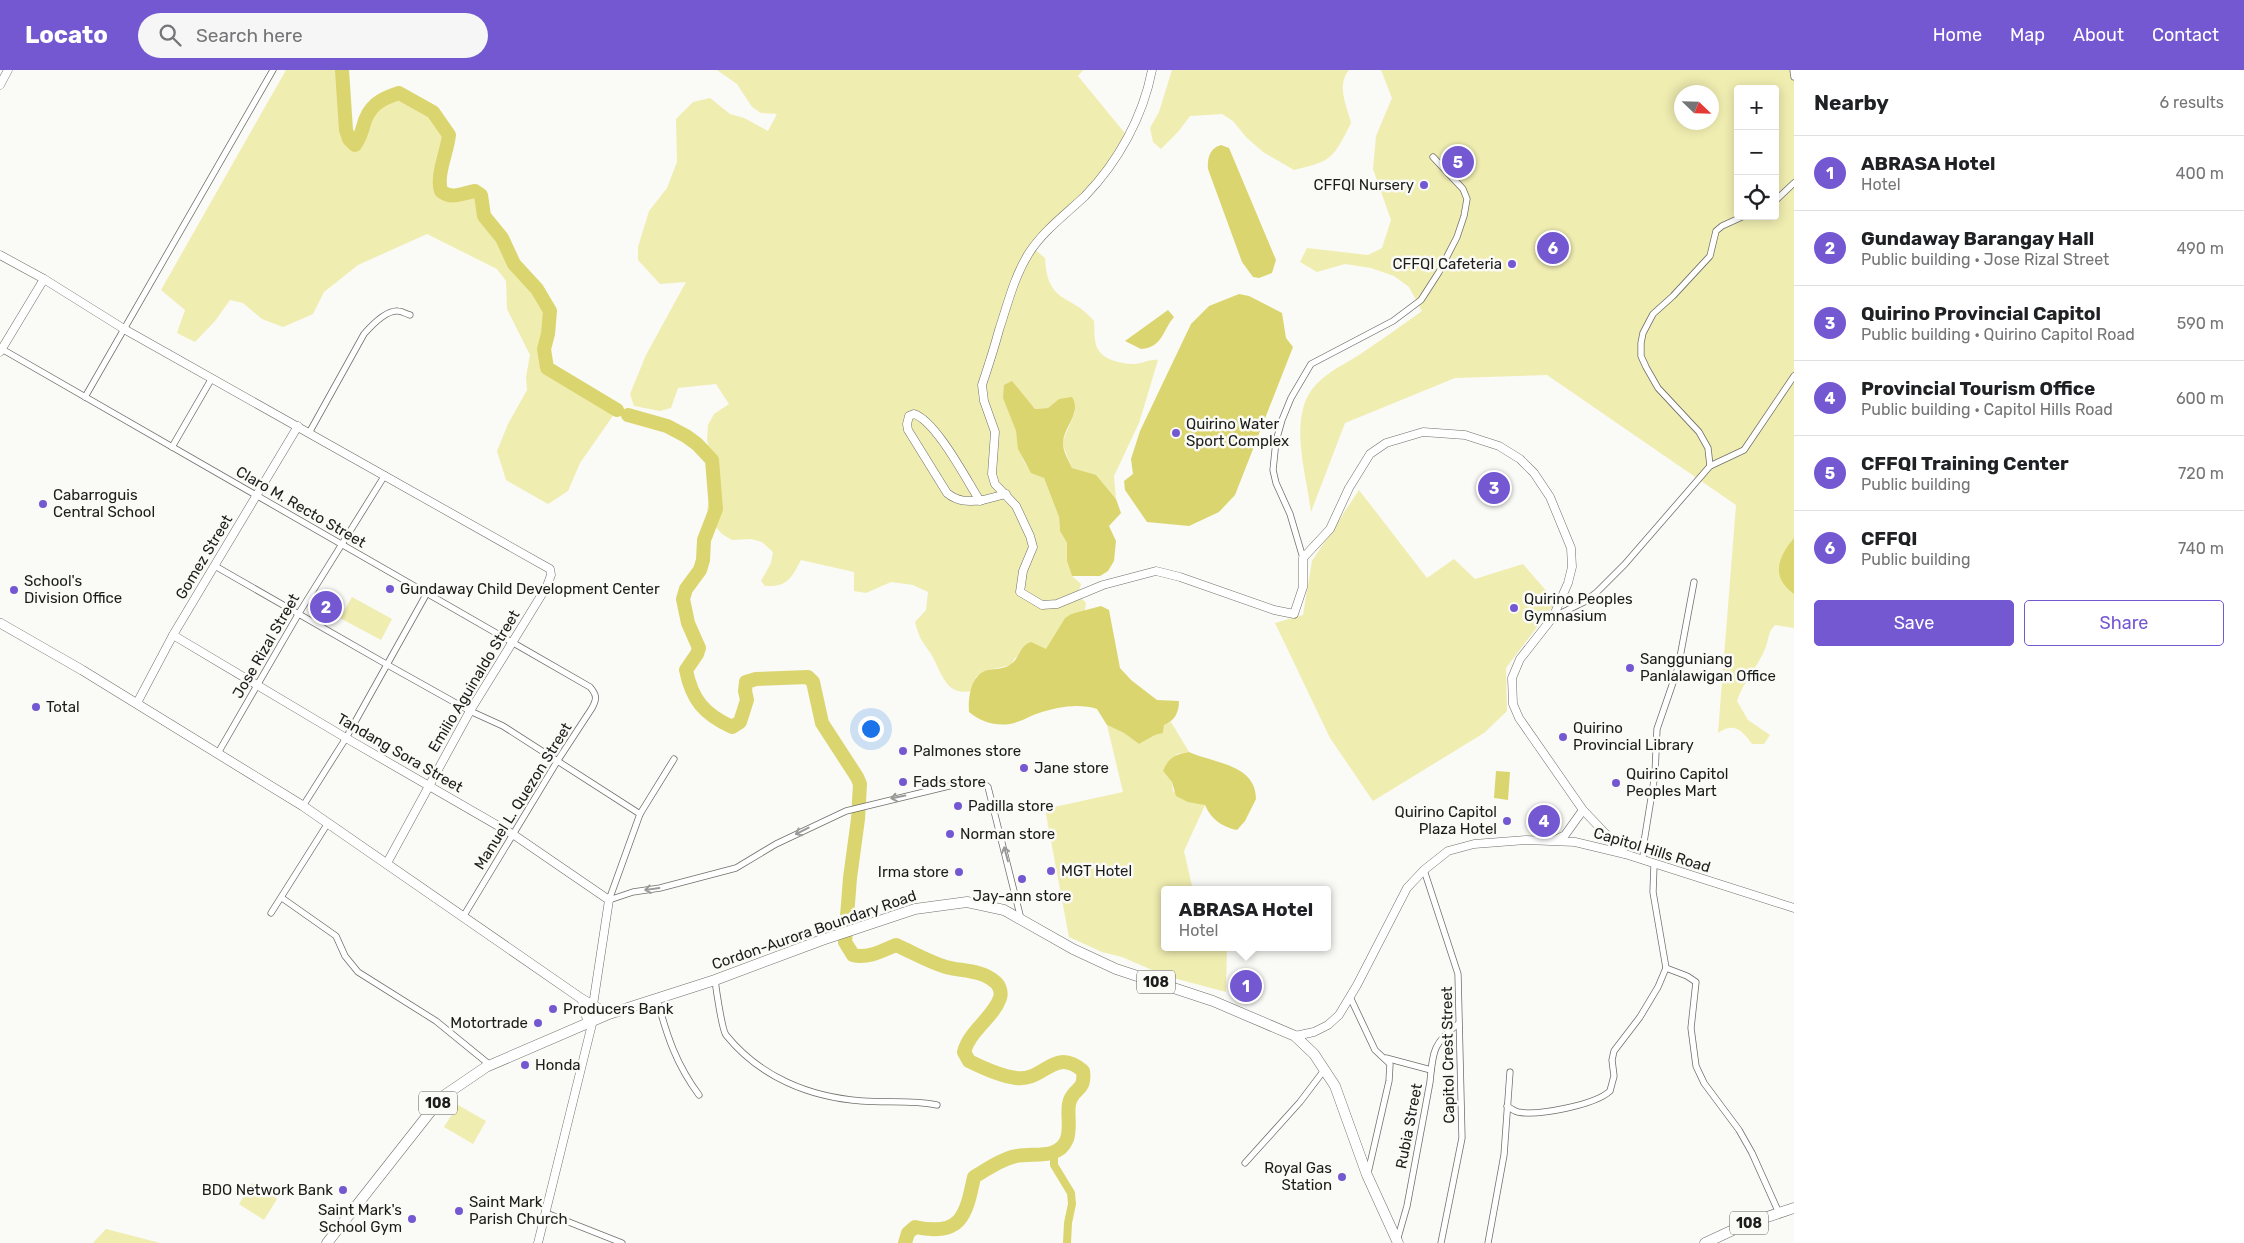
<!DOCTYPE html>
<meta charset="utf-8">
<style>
body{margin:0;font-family:Rubik,sans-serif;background:#f6f6f6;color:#202124}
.controls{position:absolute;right:15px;top:15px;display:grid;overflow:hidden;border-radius:5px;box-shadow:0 2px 12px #0003}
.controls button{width:45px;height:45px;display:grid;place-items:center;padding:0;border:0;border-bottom:1px solid #e0e0e0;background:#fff;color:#202124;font:25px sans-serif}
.compass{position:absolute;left:1674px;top:15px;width:45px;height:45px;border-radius:50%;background:#fff;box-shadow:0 2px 12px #0003;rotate:113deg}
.you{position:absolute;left:870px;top:658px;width:18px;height:18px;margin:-12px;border:4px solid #fff;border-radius:50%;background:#1a73e8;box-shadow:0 0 0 8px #1a73e833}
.badge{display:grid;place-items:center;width:32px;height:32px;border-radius:50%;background:#7458d2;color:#fff;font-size:16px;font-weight:700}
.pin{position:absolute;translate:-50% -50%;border:2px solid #fff;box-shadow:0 1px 5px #0006}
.popup{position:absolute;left:1161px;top:816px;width:170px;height:65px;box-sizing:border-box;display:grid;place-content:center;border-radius:5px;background:#fff;filter:drop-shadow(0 1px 4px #0005);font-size:16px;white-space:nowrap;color:#757577}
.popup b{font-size:19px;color:#202124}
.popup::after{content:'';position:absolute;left:50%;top:100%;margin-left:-10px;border:10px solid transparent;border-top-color:#fff}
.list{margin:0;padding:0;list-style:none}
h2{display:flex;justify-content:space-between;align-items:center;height:65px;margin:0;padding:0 20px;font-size:21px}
h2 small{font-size:16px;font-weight:400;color:#757577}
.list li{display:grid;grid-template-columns:32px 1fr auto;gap:15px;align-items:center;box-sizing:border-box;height:75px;padding:0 20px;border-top:1px solid #e0e0e0}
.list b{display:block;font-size:19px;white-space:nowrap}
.list p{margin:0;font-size:16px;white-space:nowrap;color:#757577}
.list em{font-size:16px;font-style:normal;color:#757577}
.actions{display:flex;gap:10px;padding:15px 20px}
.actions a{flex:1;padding:11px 0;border:1px solid #7458d2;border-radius:5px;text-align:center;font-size:18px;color:#7458d2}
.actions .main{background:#7458d2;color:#fff}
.icon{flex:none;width:28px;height:28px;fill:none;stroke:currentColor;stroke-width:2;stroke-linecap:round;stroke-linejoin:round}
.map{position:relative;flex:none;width:1794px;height:1173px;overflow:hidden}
header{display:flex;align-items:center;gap:30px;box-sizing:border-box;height:70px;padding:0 25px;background:#7458d2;color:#fff}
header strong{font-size:24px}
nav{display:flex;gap:28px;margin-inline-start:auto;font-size:18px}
.search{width:350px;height:45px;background:#f6f6f6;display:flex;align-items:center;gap:12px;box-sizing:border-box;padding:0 18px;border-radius:28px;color:#757577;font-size:19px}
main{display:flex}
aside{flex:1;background:#fff}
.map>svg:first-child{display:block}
.green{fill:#f0edb1;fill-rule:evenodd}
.water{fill:#dbd56f}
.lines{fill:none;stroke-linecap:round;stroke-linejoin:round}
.canal{stroke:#dbd56f;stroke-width:8}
.river{stroke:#dbd56f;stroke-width:14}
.minor-casing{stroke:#6f6f6b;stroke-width:7}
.tertiary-casing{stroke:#6f6f6b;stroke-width:9}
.secondary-casing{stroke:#6f6f6b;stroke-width:10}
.primary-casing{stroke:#6f6f6b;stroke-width:11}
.minor{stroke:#fff;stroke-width:5.5}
.tertiary{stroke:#fff;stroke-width:8}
.secondary{stroke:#fff;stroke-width:9}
.primary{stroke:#fff;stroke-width:10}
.oneway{stroke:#999998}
.poi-dot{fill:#7458d2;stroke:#fafaf6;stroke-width:2}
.labels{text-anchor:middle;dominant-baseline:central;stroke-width:5;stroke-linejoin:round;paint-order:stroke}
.shield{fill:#fafaf6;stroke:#5f5f5d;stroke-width:1}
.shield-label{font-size:14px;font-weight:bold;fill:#1c1c1b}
.poi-label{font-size:15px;fill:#1c1c1b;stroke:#fafaf6;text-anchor:start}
.street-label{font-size:15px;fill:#1c1c1b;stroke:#fafaf6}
</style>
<header>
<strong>Locato</strong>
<div class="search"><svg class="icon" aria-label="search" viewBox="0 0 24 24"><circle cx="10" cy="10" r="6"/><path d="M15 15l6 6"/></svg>Search here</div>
<nav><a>Home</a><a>Map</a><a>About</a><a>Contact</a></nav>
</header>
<main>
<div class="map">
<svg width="1794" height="1173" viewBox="0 0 1794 1173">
<rect width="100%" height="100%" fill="#fafaf6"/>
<g class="green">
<path d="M286 0H342L346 60 349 69 355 74C361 69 361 64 363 57 368 36 380 29 399 23 417 31 444 43 449 64 450 69 448 79 446 84 443 97 436 107 441 121 452 131 462 123 475 121L481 125 484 146 502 168 515 196 537 219 550 241 548 265 544 279 547 298 617 340 580 393 568 421 548 434 506 410 497 381 508 354 527 320 526 307 530 285 507 239 506 211 497 199 427 164 358 195 324 222 313 244 283 257 262 249 243 233 230 230 215 251 195 272 177 263 185 240 161 220Z"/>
<path d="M717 0H1083L1078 6 1128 67 1102 107 1033 178 1045 188C1047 235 1071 223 1094 251 1095 260 1093 273 1099 281 1106 291 1124 294 1135 294 1144 293 1150 289 1158 290L1139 353 1114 406 1116 429 1096 406 1072 398 1062 373 1075 342 1060 329 1048 338 1035 339 1029 332 1003 328C1007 338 1013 350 1016 361 1021 383 1020 398 1044 408L1059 447 1060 461 1067 473V491L1072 506 1081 514 1078 524 1086 533 1085 541 1071 544 1065 548 1046 580 1037 575 1015 588 1011 595 985 601 976 607 971 621C945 627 941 600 931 584 921 569 920 570 915 552L926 540 928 522 913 515 891 512 866 523 854 521V502L801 490C791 509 787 517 765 516L761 511 771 493 773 482 762 472 751 469 732 470 722 464 713 454 707 439 714 411 707 369 708 355 714 344 729 334 716 314 678 318 671 338 660 341 634 336 630 324 646 285 686 212 660 214 638 190V177L649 141 667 118 677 92 676 49 693 32 710 28 730 44 744 48 768 61 777 44 761 43 752 37 737 14Z"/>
<path d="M1172 0H1349C1336 16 1347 36 1351 53 1333 88 1333 91 1294 100L1263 82 1246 67 1233 51 1222 44 1190 46 1178 62 1161 79 1153 72 1150 58 1159 42Z"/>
<path d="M1381 0H1794V558L1775 555C1767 563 1769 570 1765 579 1757 598 1743 612 1737 631L1748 650 1770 665 1764 674H1752C1742 660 1734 652 1718 663L1736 435 1547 305 1455 308 1345 353 1311 442C1307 409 1294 368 1304 335 1313 308 1337 299 1359 285 1380 271 1401 256 1422 241L1409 217 1394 206 1371 198 1345 194 1317 202 1300 192 1307 178 1368 185 1382 178 1391 150 1373 99 1376 66 1392 28ZM1738 19H1775V146H1738ZM1682 22H1712V52H1682Z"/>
<path d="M1359 420 1427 508 1454 489 1475 509 1523 494 1556 532 1506 598 1507 641 1484 663 1373 731 1330 668 1275 553 1303 545 1312 491Z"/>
<path d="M352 527 392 549 381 570 340 548Z"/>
<path d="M1171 652 1189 682 1177 684 1163 701 1172 712 1173 721 1205 735 1184 781 1192 816 1195 820H1165V877H1227L1226 922 1166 906 1122 887 1102 882 1069 867 1045 739 1123 722 1107 655 1124 663 1139 674 1155 665 1163 663 1164 655Z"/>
<path d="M458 1035 486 1051 473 1074 444 1057Z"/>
<path d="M252 1113 277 1129 264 1150 239 1134Z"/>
<path d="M106 1159 160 1173H93Z"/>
</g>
<g class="water">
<path d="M1221 75 1229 78 1276 190 1272 203 1259 208 1253 207 1242 192 1208 99C1207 88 1210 78 1221 75Z"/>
<path d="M1239 224 1249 226 1282 243 1286 268 1293 277 1235 425 1219 442 1189 456 1147 452 1125 420 1124 411 1133 404 1131 389 1140 361 1191 254 1209 236Z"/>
<path d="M1168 240 1174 247C1162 261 1163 277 1141 279L1125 271Z"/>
<path d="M1012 311 1035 339 1048 338 1059 329 1072 327C1082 343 1064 356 1063 372 1062 380 1069 391 1072 398L1096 405 1116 429 1121 443 1109 456 1116 471 1114 491 1108 501 1100 506H1072L1067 491V473L1060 461 1059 447 1044 408 1031 403 1018 379 1016 361 1003 328 1004 315Z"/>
<path d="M1794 468V524C1770 507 1778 487 1794 468Z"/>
<path d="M1101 536 1109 540 1120 598 1131 610 1157 630 1179 631C1179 642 1175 651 1164 655L1163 663 1155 665 1139 674 1124 663 1107 655 1097 639C1078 633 1058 637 1039 643 1031 645 1025 650 1017 652 1001 658 982 653 969 642 968 627 971 604 988 600 995 599 1005 599 1011 594 1020 588 1019 576 1031 572L1046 579 1065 548 1071 544Z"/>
<path d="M1189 682C1213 693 1256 694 1256 729L1245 751 1237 760C1222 757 1211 749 1205 735L1188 732 1176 726 1172 712 1163 701C1168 688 1176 684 1189 682Z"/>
<path d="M1496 701 1510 702 1508 730 1494 728Z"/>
</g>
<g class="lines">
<path class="canal" d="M1054 1082V1095L1071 1123 1072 1134 1068 1153 1067 1173"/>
<g class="river">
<path d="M342 0 346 60 349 69 355 75C360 68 361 64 363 57 368 36 380 29 399 23L433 42 449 65C447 83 436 105 441 121 452 130 462 123 475 121L481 125 484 146 502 168 514 194 537 219 550 241 548 264 544 279 547 298 617 340"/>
<path d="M628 345 667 356 686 366 697 374 712 390 716 439 704 470 703 490 700 500 686 519 683 529 688 553 699 578 697 584 686 600C692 630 704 644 732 657L740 652 747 630 745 621 746 612 756 609 808 607 813 612 822 653 857 707 860 714 858 749 850 808 845 872 853 885C867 889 882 881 896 875 912 882 929 892 946 897 961 901 982 900 994 911 999 914 1002 922 1000 928 993 948 970 960 964 982L969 991C983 998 1001 1006 1016 1008 1044 1012 1054 976 1083 1001 1086 1023 1072 1017 1069 1034 1067 1045 1071 1057 1067 1069 1058 1092 1030 1081 1012 1087 998 1091 986 1100 974 1107 966 1146 961 1167 915 1157L908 1163 905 1173"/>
</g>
<g class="minor-casing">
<g id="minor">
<path d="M1793 0 1794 7"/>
<path d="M1775 131 1794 113"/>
<path d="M0 278 590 617C597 625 597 629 592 638L558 690 463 847"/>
<path d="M85 327 273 0"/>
<path d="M309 363 364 264C371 256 386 240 398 241 402 241 406 244 410 245"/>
<path d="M172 377 212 308"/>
<path d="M1710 396 1708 378 1699 362 1658 318 1646 297 1641 286V273L1643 263 1653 244 1673 226 1710 186 1716 161 1722 156 1744 146"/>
<path d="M1303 488 1290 444 1276 413 1273 400 1276 371 1282 350 1291 328 1311 294 1393 251 1421 230 1439 202 1457 167 1464 146 1467 129 1463 119 1433 87"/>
<path d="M215 496 386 594 470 641 503 656 640 744"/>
<path d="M1553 547 1584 532 1597 522 1625 494 1710 396 1744 380 1794 306"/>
<path d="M218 683 299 543 385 405"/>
<path d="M303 736 346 668 427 523"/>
<path d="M1643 790 1644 772 1655 704 1657 659 1678 598 1694 512"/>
<path d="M1424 800 1458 904 1462 1068 1441 1173"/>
<path d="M282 828 336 866 345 886 358 902 436 951 490 995"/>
<path d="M609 830 633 822 660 818 736 798 776 774 846 741 949 716 977 712 983 713 988 717 1021 849"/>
<path d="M609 830 640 744 674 689"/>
<path d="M271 843 328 753"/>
<path d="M1666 898 1687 906 1696 912 1691 958 1696 996 1704 1013 1739 1060 1752 1083 1779 1143"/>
<path d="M715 910C716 918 722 960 726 965 760 1007 809 1027 862 1031 887 1033 911 1030 937 1035"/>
<path d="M1350 927 1375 980 1390 994 1389 1011 1368 1103"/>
<path d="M657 929C667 966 676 994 699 1025"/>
<path d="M1386 988 1431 1000"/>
<path d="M1507 1036C1510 1038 1514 1041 1518 1042 1538 1046 1595 1035 1610 1021L1614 1006 1612 990 1614 981 1640 947 1658 917 1666 898 1653 822 1654 795"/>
<path d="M1245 1093 1300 1032 1325 999"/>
<path d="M546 1143 622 1173"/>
<path d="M1397 1171 1407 1136 1430 1012C1433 981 1433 973 1458 954"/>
<path d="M1488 1173 1504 1085 1510 1002"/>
</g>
</g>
<g class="tertiary-casing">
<g id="tertiary">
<path d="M1152 0C1143 47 1118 92 1085 126 1066 144 1043 161 1029 183 1014 207 1008 233 999 260 994 279 988 297 982 315L984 331 995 362 992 404 995 414 1016 436 1030 466 1033 477 1023 501 1020 522 1042 535 1057 534 1103 515 1156 501 1180 507 1274 540 1294 544 1303 517V488L1330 459 1349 418 1370 384 1386 373 1423 362 1465 365 1499 376 1520 389 1534 403 1550 427 1571 478 1572 497 1568 513 1553 547 1520 589 1512 608 1513 634 1519 648 1583 740 1625 784"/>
<path d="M0 15 8 0"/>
<path d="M0 185 44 209 124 259 550 499 551 505 547 516 470 641 387 793"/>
<path d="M0 282 44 209"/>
<path d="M980 431C966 409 936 351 914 344L909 346 907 354 908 360 947 423C958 432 969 432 983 430L1006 424"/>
<path d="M173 565 346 668 514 765 609 830 593 935"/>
<path d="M137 633 173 565 298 356"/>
<path d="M1555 770 1565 765 1583 740"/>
<path d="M1295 966 1314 962 1328 955 1339 945 1357 915 1407 818 1424 800 1448 781 1474 774 1526 770 1575 772 1625 784 1794 838"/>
<path d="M538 1173 593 950"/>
</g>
</g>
<g class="secondary-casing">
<g id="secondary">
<path d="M0 553 82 600 303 736 582 929 609 944"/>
<path d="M582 929 588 952"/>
</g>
</g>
<g class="primary-casing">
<g id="primary">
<path d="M327 1173 442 1027 486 997 609 944 715 910 822 870 915 839 967 832 1004 840 1073 879 1116 899 1213 931 1295 966 1314 984 1335 1016 1367 1105 1398 1173"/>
<path d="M1705 1173 1746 1154 1794 1138"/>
</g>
</g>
<use href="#minor" class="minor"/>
<use href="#tertiary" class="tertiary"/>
<use href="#secondary" class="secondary"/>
<use href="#primary" class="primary"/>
</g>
<defs><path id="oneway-shaft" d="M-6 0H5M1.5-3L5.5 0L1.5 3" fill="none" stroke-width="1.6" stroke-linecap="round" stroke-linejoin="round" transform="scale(1.25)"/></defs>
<g class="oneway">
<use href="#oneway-shaft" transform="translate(898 727) rotate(168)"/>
<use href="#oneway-shaft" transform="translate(802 761) rotate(153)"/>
<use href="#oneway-shaft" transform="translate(1006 784) rotate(-105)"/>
<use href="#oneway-shaft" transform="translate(652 819) rotate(172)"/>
</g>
<g class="poi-dot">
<circle cx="1424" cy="115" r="5"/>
<circle cx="1512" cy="194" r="5"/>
<circle cx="1176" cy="363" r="5"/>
<circle cx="43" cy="434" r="5"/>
<circle cx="390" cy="519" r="5"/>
<circle cx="14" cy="520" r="5"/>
<circle cx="1514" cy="538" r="5"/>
<circle cx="1630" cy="598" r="5"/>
<circle cx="36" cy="637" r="5"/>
<circle cx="1563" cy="667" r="5"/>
<circle cx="903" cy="681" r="5"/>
<circle cx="1024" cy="698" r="5"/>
<circle cx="903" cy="712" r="5"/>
<circle cx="1616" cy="713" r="5"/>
<circle cx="958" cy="736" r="5"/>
<circle cx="1507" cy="751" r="5"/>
<circle cx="950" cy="764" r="5"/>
<circle cx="1051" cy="801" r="5"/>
<circle cx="959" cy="802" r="5"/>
<circle cx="1022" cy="809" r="5"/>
<circle cx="553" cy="939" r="5"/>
<circle cx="538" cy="953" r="5"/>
<circle cx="525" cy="995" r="5"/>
<circle cx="1342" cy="1107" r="5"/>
<circle cx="343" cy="1120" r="5"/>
<circle cx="459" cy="1141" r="5"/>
<circle cx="412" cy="1149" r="5"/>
</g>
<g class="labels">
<g class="shield">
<rect x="1137" y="900.5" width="38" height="23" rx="4"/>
<rect x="419" y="1021.5" width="38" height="23" rx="4"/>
<rect x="1730" y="1141.5" width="38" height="23" rx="4"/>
</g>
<g class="shield-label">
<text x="1156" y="912">108</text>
<text x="438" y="1033">108</text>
<text x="1749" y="1153">108</text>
</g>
<g class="poi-label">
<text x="1414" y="115" text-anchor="end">CFFQI Nursery</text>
<text x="1502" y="194" text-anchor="end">CFFQI Cafeteria</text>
<text x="1186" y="354">Quirino Water<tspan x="1186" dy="17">Sport Complex</tspan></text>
<text x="53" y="425">Cabarroguis<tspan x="53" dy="17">Central School</tspan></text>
<text x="24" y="511">School's<tspan x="24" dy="17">Division Office</tspan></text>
<text x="400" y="519">Gundaway Child Development Center</text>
<text x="1524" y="529">Quirino Peoples<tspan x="1524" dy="17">Gymnasium</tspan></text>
<text x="1640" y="589">Sangguniang<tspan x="1640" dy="17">Panlalawigan Office</tspan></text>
<text x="46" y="637">Total</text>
<text x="1573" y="658">Quirino<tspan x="1573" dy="17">Provincial Library</tspan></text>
<text x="913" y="681">Palmones store</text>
<text x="1034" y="698">Jane store</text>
<text x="1626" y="704">Quirino Capitol<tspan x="1626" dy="17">Peoples Mart</tspan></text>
<text x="913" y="712">Fads store</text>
<text x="968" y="736">Padilla store</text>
<text x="1497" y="742" text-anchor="end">Quirino Capitol<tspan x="1497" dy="17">Plaza Hotel</tspan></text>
<text x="960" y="764">Norman store</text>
<text x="1061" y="801">MGT Hotel</text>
<text x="949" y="802" text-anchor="end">Irma store</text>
<text x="1022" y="826" text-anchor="middle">Jay-ann store</text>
<text x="563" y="939">Producers Bank</text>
<text x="528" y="953" text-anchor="end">Motortrade</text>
<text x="535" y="995">Honda</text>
<text x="1332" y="1098" text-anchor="end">Royal Gas<tspan x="1332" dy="17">Station</tspan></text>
<text x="333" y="1120" text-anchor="end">BDO Network Bank</text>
<text x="469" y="1132">Saint Mark<tspan x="469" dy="17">Parish Church</tspan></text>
<text x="402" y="1140" text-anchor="end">Saint Mark's<tspan x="402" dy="17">School Gym</tspan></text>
</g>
<g class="street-label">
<text transform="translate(301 437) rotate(30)">Claro M. Recto Street</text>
<text transform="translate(204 487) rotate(-59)">Gomez Street</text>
<text transform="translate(266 576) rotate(-60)">Jose Rizal Street</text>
<text transform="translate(474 611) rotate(-59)">Emilio Aguinaldo Street</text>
<text transform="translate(400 683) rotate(30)">Tandang Sora Street</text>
<text transform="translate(523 726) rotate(-58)">Manuel L. Quezon Street</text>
<text transform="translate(1652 780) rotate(17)">Capitol Hills Road</text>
<text transform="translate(814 860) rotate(-19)">Cordon-Aurora Boundary Road</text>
<text transform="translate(1448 985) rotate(-91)">Capitol Crest Street</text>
<text transform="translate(1409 1056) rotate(-79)">Rubia Street</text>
</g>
</g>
</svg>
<div class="controls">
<button>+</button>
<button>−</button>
<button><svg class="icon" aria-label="locate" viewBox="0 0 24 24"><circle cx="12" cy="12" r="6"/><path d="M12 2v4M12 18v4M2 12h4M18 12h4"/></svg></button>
</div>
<svg class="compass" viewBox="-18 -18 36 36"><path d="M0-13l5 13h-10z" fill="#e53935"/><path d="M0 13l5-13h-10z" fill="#757577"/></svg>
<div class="you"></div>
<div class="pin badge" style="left:1246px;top:916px">1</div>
<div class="popup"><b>ABRASA Hotel</b>Hotel</div>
<div class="pin badge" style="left:326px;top:537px">2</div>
<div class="pin badge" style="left:1494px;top:418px">3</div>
<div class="pin badge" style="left:1544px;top:751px">4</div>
<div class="pin badge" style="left:1458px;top:92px">5</div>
<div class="pin badge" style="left:1553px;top:178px">6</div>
</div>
<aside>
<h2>Nearby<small>6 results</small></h2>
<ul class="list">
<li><span class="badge">1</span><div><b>ABRASA Hotel</b><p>Hotel</p></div><em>400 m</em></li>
<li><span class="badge">2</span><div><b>Gundaway Barangay Hall</b><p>Public building · Jose Rizal Street</p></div><em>490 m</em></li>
<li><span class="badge">3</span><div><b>Quirino Provincial Capitol</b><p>Public building · Quirino Capitol Road</p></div><em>590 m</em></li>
<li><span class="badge">4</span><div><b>Provincial Tourism Office</b><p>Public building · Capitol Hills Road</p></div><em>600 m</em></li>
<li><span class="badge">5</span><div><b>CFFQI Training Center</b><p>Public building</p></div><em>720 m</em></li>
<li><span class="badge">6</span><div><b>CFFQI</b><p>Public building</p></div><em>740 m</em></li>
</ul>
<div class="actions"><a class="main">Save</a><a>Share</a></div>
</aside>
</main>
